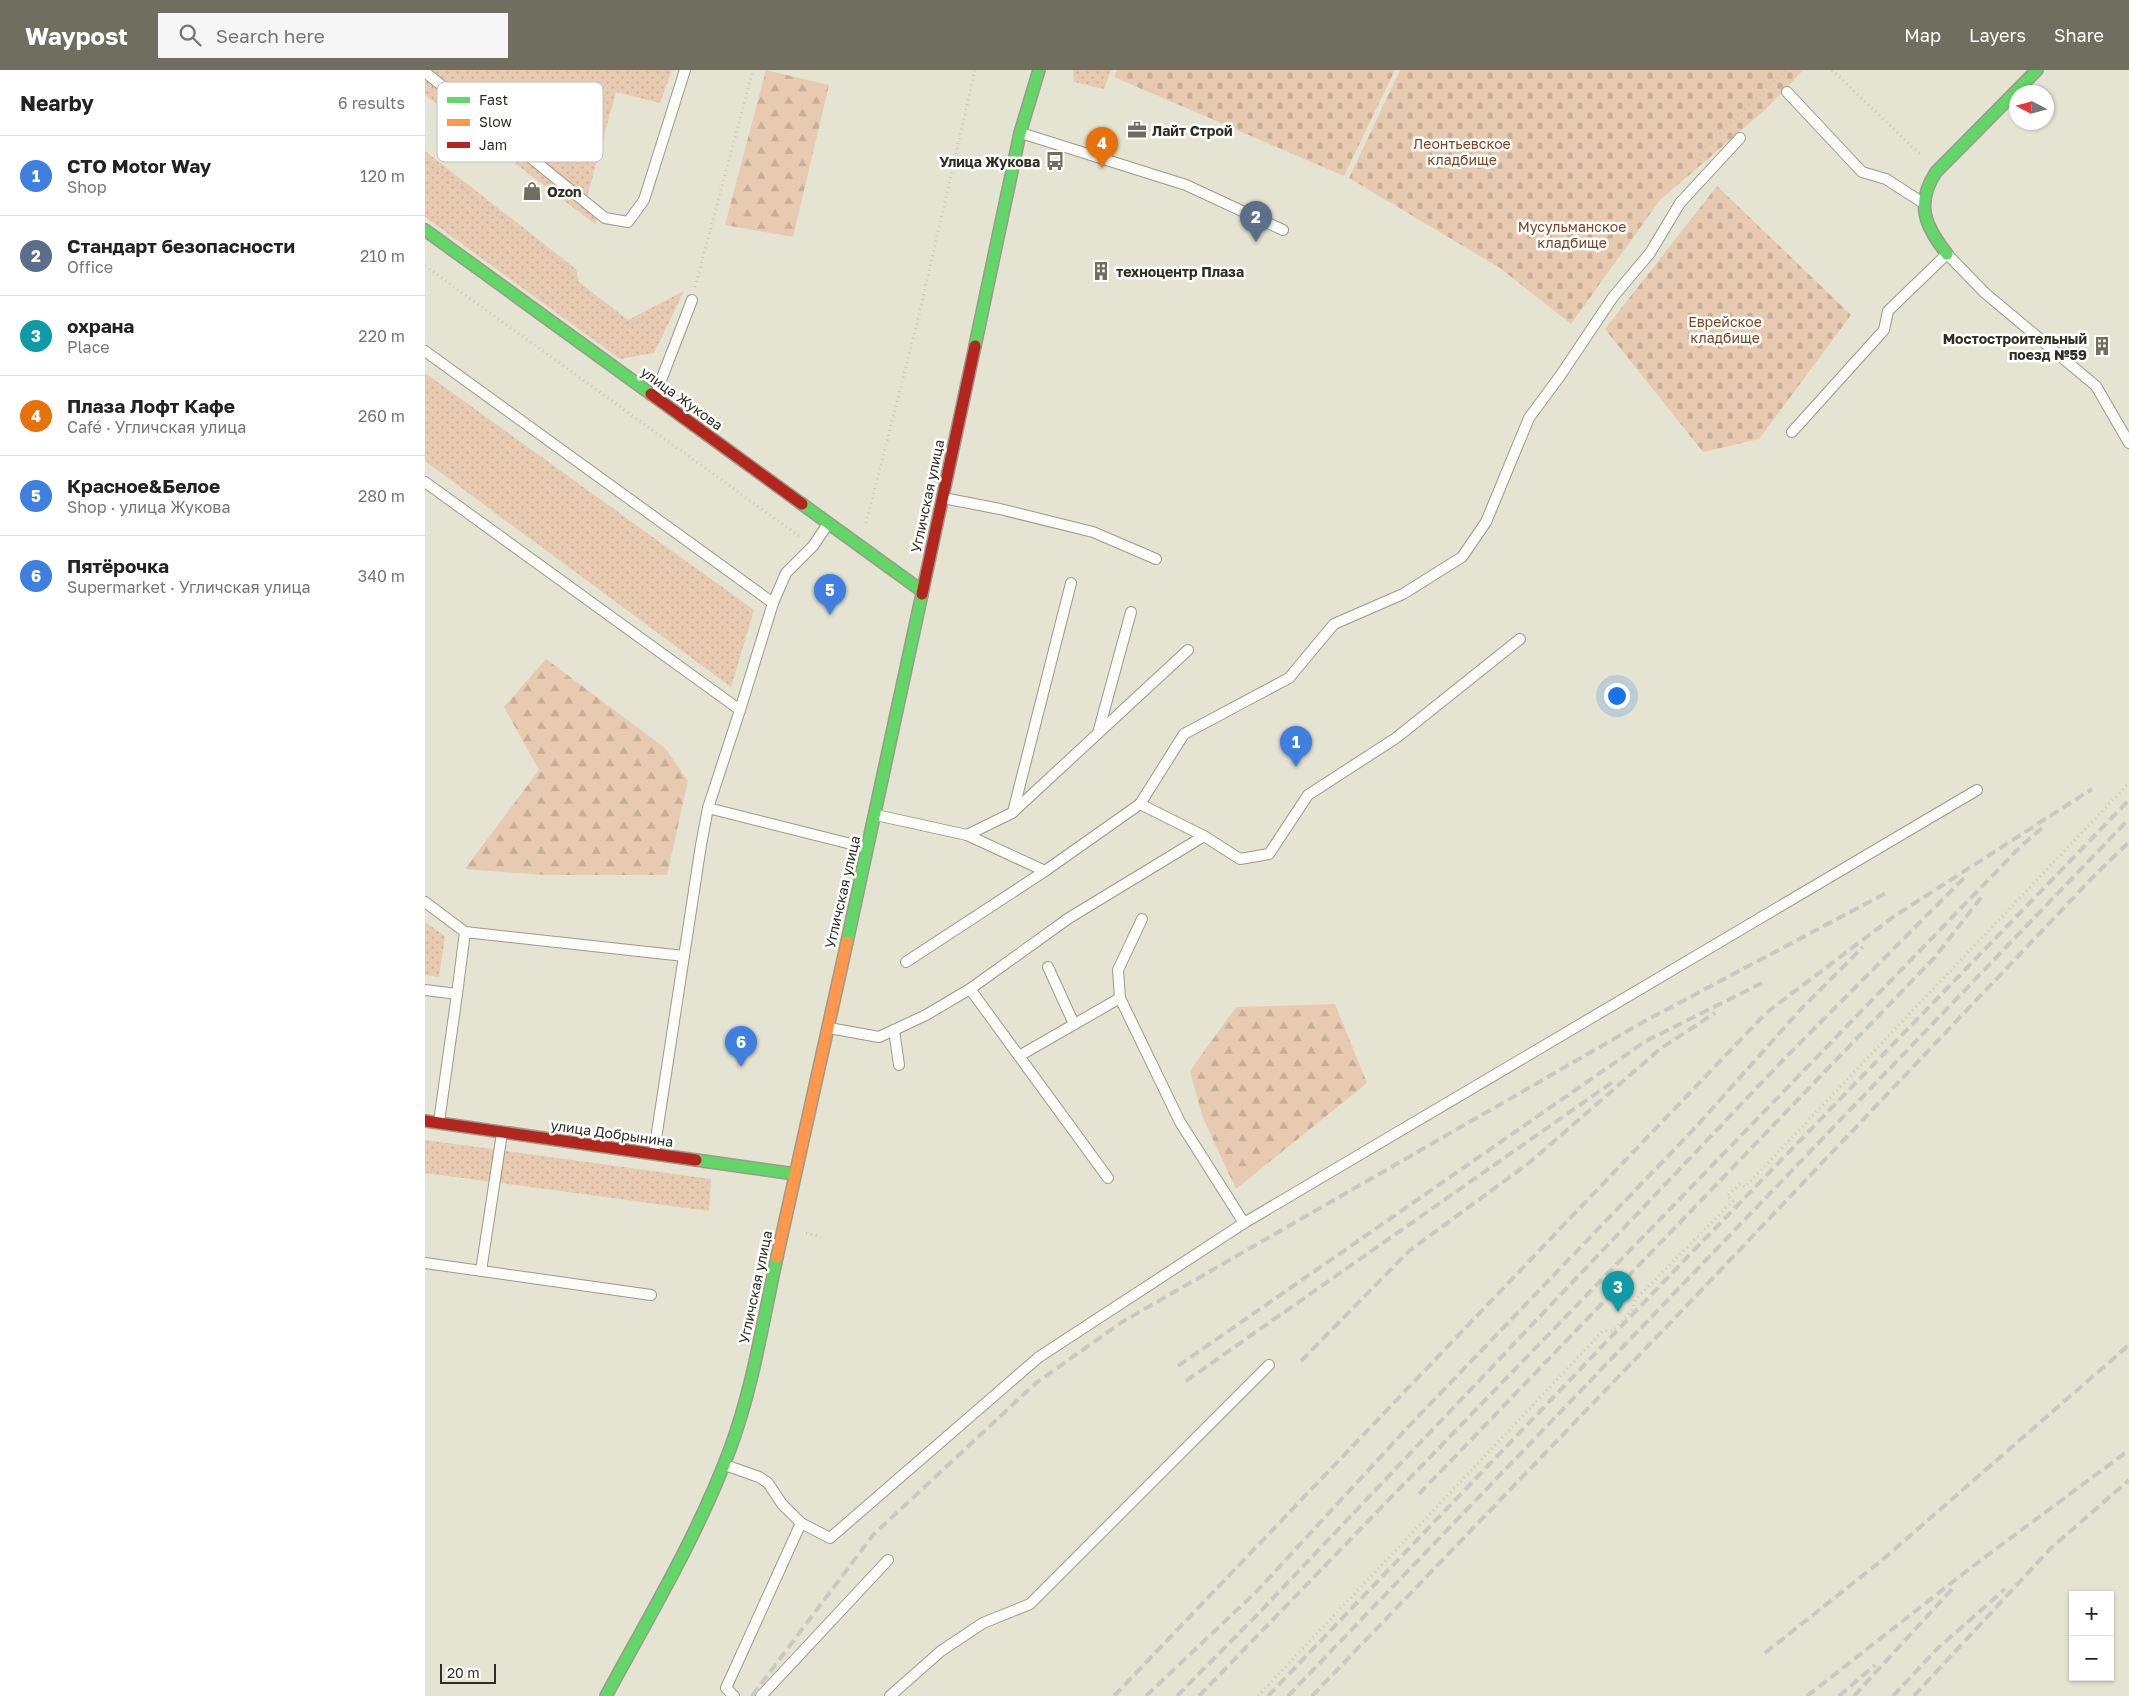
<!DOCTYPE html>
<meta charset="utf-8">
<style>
body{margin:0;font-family:"Golos Text",sans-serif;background:#f6f6f6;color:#222}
.controls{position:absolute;right:15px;bottom:15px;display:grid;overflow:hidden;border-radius:0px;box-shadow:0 1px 4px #0004}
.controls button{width:45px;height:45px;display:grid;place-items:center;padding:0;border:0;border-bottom:1px solid #e0e0e0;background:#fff;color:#222;font:25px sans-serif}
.compass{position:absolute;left:1584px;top:15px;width:45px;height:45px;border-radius:50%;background:#fff;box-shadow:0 1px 4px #0004;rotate:276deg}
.scale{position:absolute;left:15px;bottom:12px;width:56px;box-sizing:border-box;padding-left:5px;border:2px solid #2f2e21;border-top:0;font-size:14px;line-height:18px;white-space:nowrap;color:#2f2e21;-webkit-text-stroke:4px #fff;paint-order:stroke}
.you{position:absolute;left:1191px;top:625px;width:18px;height:18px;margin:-12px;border:4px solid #fff;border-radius:50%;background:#1a73e8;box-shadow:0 0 0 8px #1a73e833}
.badge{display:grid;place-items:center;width:32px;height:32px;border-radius:50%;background:#6f6e5f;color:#fff;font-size:16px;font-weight:700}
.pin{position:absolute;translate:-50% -41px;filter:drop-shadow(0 1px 2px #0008)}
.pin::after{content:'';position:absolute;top:26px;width:18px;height:15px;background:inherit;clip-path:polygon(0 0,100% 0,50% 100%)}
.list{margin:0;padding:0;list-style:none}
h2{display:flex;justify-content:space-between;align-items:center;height:65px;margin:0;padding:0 20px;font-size:21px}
h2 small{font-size:16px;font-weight:400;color:#767676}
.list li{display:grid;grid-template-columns:32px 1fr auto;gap:15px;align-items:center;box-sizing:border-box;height:80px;padding:0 20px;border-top:1px solid #e0e0e0}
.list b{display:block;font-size:19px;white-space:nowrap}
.list p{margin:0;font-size:16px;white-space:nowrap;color:#767676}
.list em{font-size:16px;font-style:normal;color:#767676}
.icon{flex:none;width:28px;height:28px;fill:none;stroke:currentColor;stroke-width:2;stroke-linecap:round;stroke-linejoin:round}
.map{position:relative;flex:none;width:1704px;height:1626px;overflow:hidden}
header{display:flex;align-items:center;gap:30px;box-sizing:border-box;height:70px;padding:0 25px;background:#6f6e5f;color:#fff}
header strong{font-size:24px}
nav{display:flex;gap:28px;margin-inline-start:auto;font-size:18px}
.search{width:350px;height:45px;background:#f6f6f6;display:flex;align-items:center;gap:12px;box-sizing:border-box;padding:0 18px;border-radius:0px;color:#767676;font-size:19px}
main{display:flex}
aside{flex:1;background:#fff}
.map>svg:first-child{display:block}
.grass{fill:url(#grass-dots)}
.forest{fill:url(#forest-firs)}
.cemetery{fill:url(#cemetery-stones)}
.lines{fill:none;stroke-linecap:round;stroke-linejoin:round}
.lane-casing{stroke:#9b9a8d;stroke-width:12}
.fast-casing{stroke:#9b9a8d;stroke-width:14}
.slow-casing{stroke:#9b9a8d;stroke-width:14}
.jam-casing{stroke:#9b9a8d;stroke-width:14}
.path{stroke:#c7c7c0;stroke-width:3;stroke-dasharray:1 4;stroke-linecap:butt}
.lane{stroke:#fbfbf8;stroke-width:10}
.fast{stroke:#63d668;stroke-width:11}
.slow{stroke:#ff974d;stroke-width:11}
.jam{stroke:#b3261e;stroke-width:11}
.rail{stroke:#c9c9c4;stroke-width:4;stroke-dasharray:10 5;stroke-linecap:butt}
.labels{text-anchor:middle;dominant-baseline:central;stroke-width:5;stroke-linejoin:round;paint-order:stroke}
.poi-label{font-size:14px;font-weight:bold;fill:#2f2e21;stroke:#fff;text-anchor:start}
.park-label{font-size:14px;fill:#7b4621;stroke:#fff}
.street-label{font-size:14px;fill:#2f2e21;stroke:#fff}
.key{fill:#fff;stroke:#c1c0bc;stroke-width:1}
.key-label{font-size:14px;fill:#2f2e21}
</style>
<header>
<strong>Waypost</strong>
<div class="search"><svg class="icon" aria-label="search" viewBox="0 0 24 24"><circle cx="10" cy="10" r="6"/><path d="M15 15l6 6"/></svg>Search here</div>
<nav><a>Map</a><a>Layers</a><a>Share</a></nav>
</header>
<main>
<aside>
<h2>Nearby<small>6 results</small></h2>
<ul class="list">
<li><span class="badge" style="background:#3f7fe0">1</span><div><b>СТО Motor Way</b><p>Shop</p></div><em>120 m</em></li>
<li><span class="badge" style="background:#5c6f8a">2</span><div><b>Стандарт безопасности</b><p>Office</p></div><em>210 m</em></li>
<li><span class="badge" style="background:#0f9aa8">3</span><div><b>охрана</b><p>Place</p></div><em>220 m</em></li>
<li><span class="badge" style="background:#e8710a">4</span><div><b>Плаза Лофт Кафе</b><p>Café · Угличская улица</p></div><em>260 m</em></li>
<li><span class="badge" style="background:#3f7fe0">5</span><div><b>Красное&amp;Белое</b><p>Shop · улица Жукова</p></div><em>280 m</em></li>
<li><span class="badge" style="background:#3f7fe0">6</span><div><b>Пятёрочка</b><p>Supermarket · Угличская улица</p></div><em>340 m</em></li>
</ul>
</aside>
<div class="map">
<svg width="1704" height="1626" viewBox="0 0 1704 1626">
<defs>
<pattern id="grass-dots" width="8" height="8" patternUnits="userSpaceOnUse" patternTransform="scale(1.25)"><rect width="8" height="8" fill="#e7cab0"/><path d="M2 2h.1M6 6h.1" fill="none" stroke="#c6ae97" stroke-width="1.8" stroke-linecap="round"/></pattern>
<pattern id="forest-firs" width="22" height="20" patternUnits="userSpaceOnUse" patternTransform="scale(1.25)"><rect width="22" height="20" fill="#e7cab0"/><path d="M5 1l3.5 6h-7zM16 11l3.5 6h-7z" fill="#c6ae97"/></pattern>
<pattern id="cemetery-stones" width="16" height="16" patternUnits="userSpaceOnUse" patternTransform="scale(1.25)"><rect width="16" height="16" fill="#e7cab0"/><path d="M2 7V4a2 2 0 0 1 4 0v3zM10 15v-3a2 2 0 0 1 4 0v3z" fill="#c6ae97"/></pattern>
</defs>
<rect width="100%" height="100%" fill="#e5e4d2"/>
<g class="grass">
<path d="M0 0H247L235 33 191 22 162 127 177 137 170 154 0 25Z"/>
<path d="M648 0H686L679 19 649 12Z"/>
<path d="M0 81 151 199 154 212 203 250 259 221 229 283 195 289 0 147Z"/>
<path d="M0 303 329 540 306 617 0 391Z"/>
<path d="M0 852 20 866 14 907 0 905Z"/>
<path d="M0 1070 286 1109 284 1141 0 1103Z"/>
</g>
<g class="forest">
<path d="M341 0 404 15 368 167 300 155Z"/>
<path d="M121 589 240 678 263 711 242 805H120L40 799 114 700 79 637Z"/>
<path d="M910 934 942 1013 811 1119 778 1048 765 1001 811 937Z"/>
</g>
<g class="cemetery">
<path d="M692 0H970L919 106 689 7Z"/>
<path d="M975 0H1378L1342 38 1235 130 1146 254 1075 198 924 108Z"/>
<path d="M1292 116 1426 245 1334 369 1278 382 1180 259Z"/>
</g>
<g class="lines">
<g class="lane-casing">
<g id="lane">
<path d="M0 2 180 148 203 152 219 130 260 0"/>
<path d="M1362 22 1437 102 1461 109 1495 131"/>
<path d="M596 63 761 115 858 160"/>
<path d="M0 281 348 533 361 503 388 476 403 454"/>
<path d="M230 326 267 230"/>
<path d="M1367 362 1459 260 1463 241 1522 184 1560 223 1671 316 1704 373"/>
<path d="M0 412 315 640 348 533"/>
<path d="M518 428 575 439 668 462 731 489"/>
<path d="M673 663 706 542"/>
<path d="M715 734 759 664 864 608 909 554 978 524 1037 487 1061 452 1104 348 1135 306 1188 227 1225 183 1255 133 1315 68"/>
<path d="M283 738 442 778"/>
<path d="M588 742 646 513"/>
<path d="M451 745 542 765 620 801 715 734 779 766 815 789 844 784 883 725 971 668 1095 569"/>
<path d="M542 765 587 743 763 580"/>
<path d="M0 832 40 862"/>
<path d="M481 892 620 801"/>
<path d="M623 897 649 954"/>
<path d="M545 919 683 1108"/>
<path d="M0 920 32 924 14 1052"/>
<path d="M32 924 40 862 259 886"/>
<path d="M695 928 693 900 717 849"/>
<path d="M404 958 454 967 501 945 545 919 644 848 779 766"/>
<path d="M469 960 474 995"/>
<path d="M594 986 695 928 755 1052 819 1153"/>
<path d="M229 1082 276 775 283 738 315 640"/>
<path d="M0 1193 226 1225"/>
<path d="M56 1201 77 1063"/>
<path d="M300 1395 334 1407 343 1413 357 1434 376 1453 405 1468 614 1287 819 1153 1552 720"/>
<path d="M309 1626 301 1618 376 1453"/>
<path d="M336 1626 463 1490"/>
<path d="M465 1626 516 1581 558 1553 605 1534 844 1295"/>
</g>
</g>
<g class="fast-casing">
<g id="fast">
<path d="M0 160 226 324"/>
<path d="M1522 184C1500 156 1490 134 1511 102L1612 0"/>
<path d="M550 276 595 63 614 0"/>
<path d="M377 434 497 521"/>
<path d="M422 872 497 524"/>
<path d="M271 1090 370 1104"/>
<path d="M181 1626C225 1545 273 1465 305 1379 328 1317 338 1251 352 1187"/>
</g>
</g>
<g class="slow-casing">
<path id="slow" d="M352 1187 422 872"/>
</g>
<g class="jam-casing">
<g id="jam">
<path d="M226 324 377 434"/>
<path d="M497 524 550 276"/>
<path d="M0 1051 271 1090"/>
</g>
</g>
<g class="path">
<path d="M1407 0 1496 85"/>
<path d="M0 89 143 199 147 212 203 257 250 237"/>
<path d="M1274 90 1276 81 1361 0"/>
<path d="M0 196 377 468"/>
<path d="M270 217 328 0"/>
<path d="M441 453 493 249 550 0"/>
<path d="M381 1163 396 1167"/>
<path d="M833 1626 1178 1261H1188L1208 1239 1210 1230 1308 1131 1302 1126 1315 1114 1320 1117 1704 713"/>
</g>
<use href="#lane" class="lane"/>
<use href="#fast" class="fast"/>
<use href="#slow" class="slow"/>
<use href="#jam" class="jam"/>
<g class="rail">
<path d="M876 1291 984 1181 1104 1093 1235 979 1290 943"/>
<path d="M753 1296 1221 971 1337 913"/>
<path d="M761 1311 1189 1011"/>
<path d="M994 1424 1510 887 1558 825"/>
<path d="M1340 1583 1456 1491 1704 1275"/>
<path d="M327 1626 448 1465 611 1313 697 1252 1220 951 1461 823"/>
<path d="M689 1626 1341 943 1468 847 1667 719"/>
<path d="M721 1626 833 1520 983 1357 1270 1058 1375 940 1438 877"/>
<path d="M752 1626 831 1546 1359 989 1542 805"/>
<path d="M774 1626 1597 775 1621 755"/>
<path d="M843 1626 1250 1200 1704 730"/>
<path d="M863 1626 1704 749"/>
<path d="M887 1626 1269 1228 1668 807 1704 772"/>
<path d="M1382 1626 1548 1496 1704 1380"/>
<path d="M1414 1626 1450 1595"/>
<path d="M1429 1626 1527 1519"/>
<path d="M1468 1626 1512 1579 1580 1519"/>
<path d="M1489 1626 1625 1479 1704 1410"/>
</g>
</g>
<defs>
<g id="office-bare" transform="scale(1.5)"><path d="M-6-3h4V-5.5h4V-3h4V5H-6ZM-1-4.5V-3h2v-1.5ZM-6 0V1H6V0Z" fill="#6f6e5f" stroke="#fff" stroke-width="2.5" paint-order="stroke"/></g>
<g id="bus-bare" transform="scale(1.5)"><path d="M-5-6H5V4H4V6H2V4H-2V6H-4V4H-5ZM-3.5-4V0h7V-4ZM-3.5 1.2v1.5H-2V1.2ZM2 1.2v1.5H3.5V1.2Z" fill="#6f6e5f" stroke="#fff" stroke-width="2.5" paint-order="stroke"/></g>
<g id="shop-bare" transform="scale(1.5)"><path d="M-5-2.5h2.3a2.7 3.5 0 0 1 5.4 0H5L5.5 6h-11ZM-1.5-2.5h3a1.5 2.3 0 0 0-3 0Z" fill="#6f6e5f" stroke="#fff" stroke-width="2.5" paint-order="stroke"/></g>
<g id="building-bare" transform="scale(1.5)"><path d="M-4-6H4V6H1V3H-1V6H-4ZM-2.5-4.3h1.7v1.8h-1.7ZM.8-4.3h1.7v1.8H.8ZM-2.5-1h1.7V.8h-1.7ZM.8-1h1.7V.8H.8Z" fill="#6f6e5f" stroke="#fff" stroke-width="2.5" paint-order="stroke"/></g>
</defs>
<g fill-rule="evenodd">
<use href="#office-bare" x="712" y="60"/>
<use href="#bus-bare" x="630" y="91"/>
<use href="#shop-bare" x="107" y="121"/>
<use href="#building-bare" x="676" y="201"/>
<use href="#building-bare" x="1677" y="276"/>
</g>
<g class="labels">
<g class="poi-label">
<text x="727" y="60">Лайт Строй</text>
<text x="615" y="91" text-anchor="end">Улица Жукова</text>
<text x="122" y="121">Ozon</text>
<text x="691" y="201">техноцентр Плаза</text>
<text x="1662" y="268" text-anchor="end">Мостостроительный<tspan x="1662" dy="16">поезд №59</tspan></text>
</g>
<g class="park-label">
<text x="1037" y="73">Леонтьевское<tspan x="1037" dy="16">кладбище</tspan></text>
<text x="1147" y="156">Мусульманское<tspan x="1147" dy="16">кладбище</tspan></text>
<text x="1300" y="251">Еврейское<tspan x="1300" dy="16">кладбище</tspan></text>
</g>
<g class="street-label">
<text transform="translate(257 328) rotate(36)">улица Жукова</text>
<text transform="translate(502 426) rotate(-78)">Угличская улица</text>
<text transform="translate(417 822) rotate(-77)">Угличская улица</text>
<text transform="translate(187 1063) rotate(8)">улица Добрынина</text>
<text transform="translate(330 1217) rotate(-78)">Угличская улица</text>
</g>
</g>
<rect x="12" y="12" width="166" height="80" rx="8" class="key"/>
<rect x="22" y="27" width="23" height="6" fill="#63d668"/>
<rect x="22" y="49" width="23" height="7" fill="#ff974d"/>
<rect x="22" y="72" width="23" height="6" fill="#b3261e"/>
<g class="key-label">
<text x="54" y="35">Fast</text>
<text x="54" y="57">Slow</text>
<text x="54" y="80">Jam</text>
</g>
</svg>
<div class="controls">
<button>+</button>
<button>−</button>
</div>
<svg class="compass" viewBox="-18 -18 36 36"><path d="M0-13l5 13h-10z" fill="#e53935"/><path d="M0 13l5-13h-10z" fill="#767676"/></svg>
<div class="scale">20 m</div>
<div class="you"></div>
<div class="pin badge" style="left:871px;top:697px;background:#3f7fe0">1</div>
<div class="pin badge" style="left:831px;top:172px;background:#5c6f8a">2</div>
<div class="pin badge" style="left:1193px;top:1242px;background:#0f9aa8">3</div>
<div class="pin badge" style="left:677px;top:98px;background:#e8710a">4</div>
<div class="pin badge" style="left:405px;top:545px;background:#3f7fe0">5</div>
<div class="pin badge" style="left:316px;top:997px;background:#3f7fe0">6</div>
</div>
</main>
